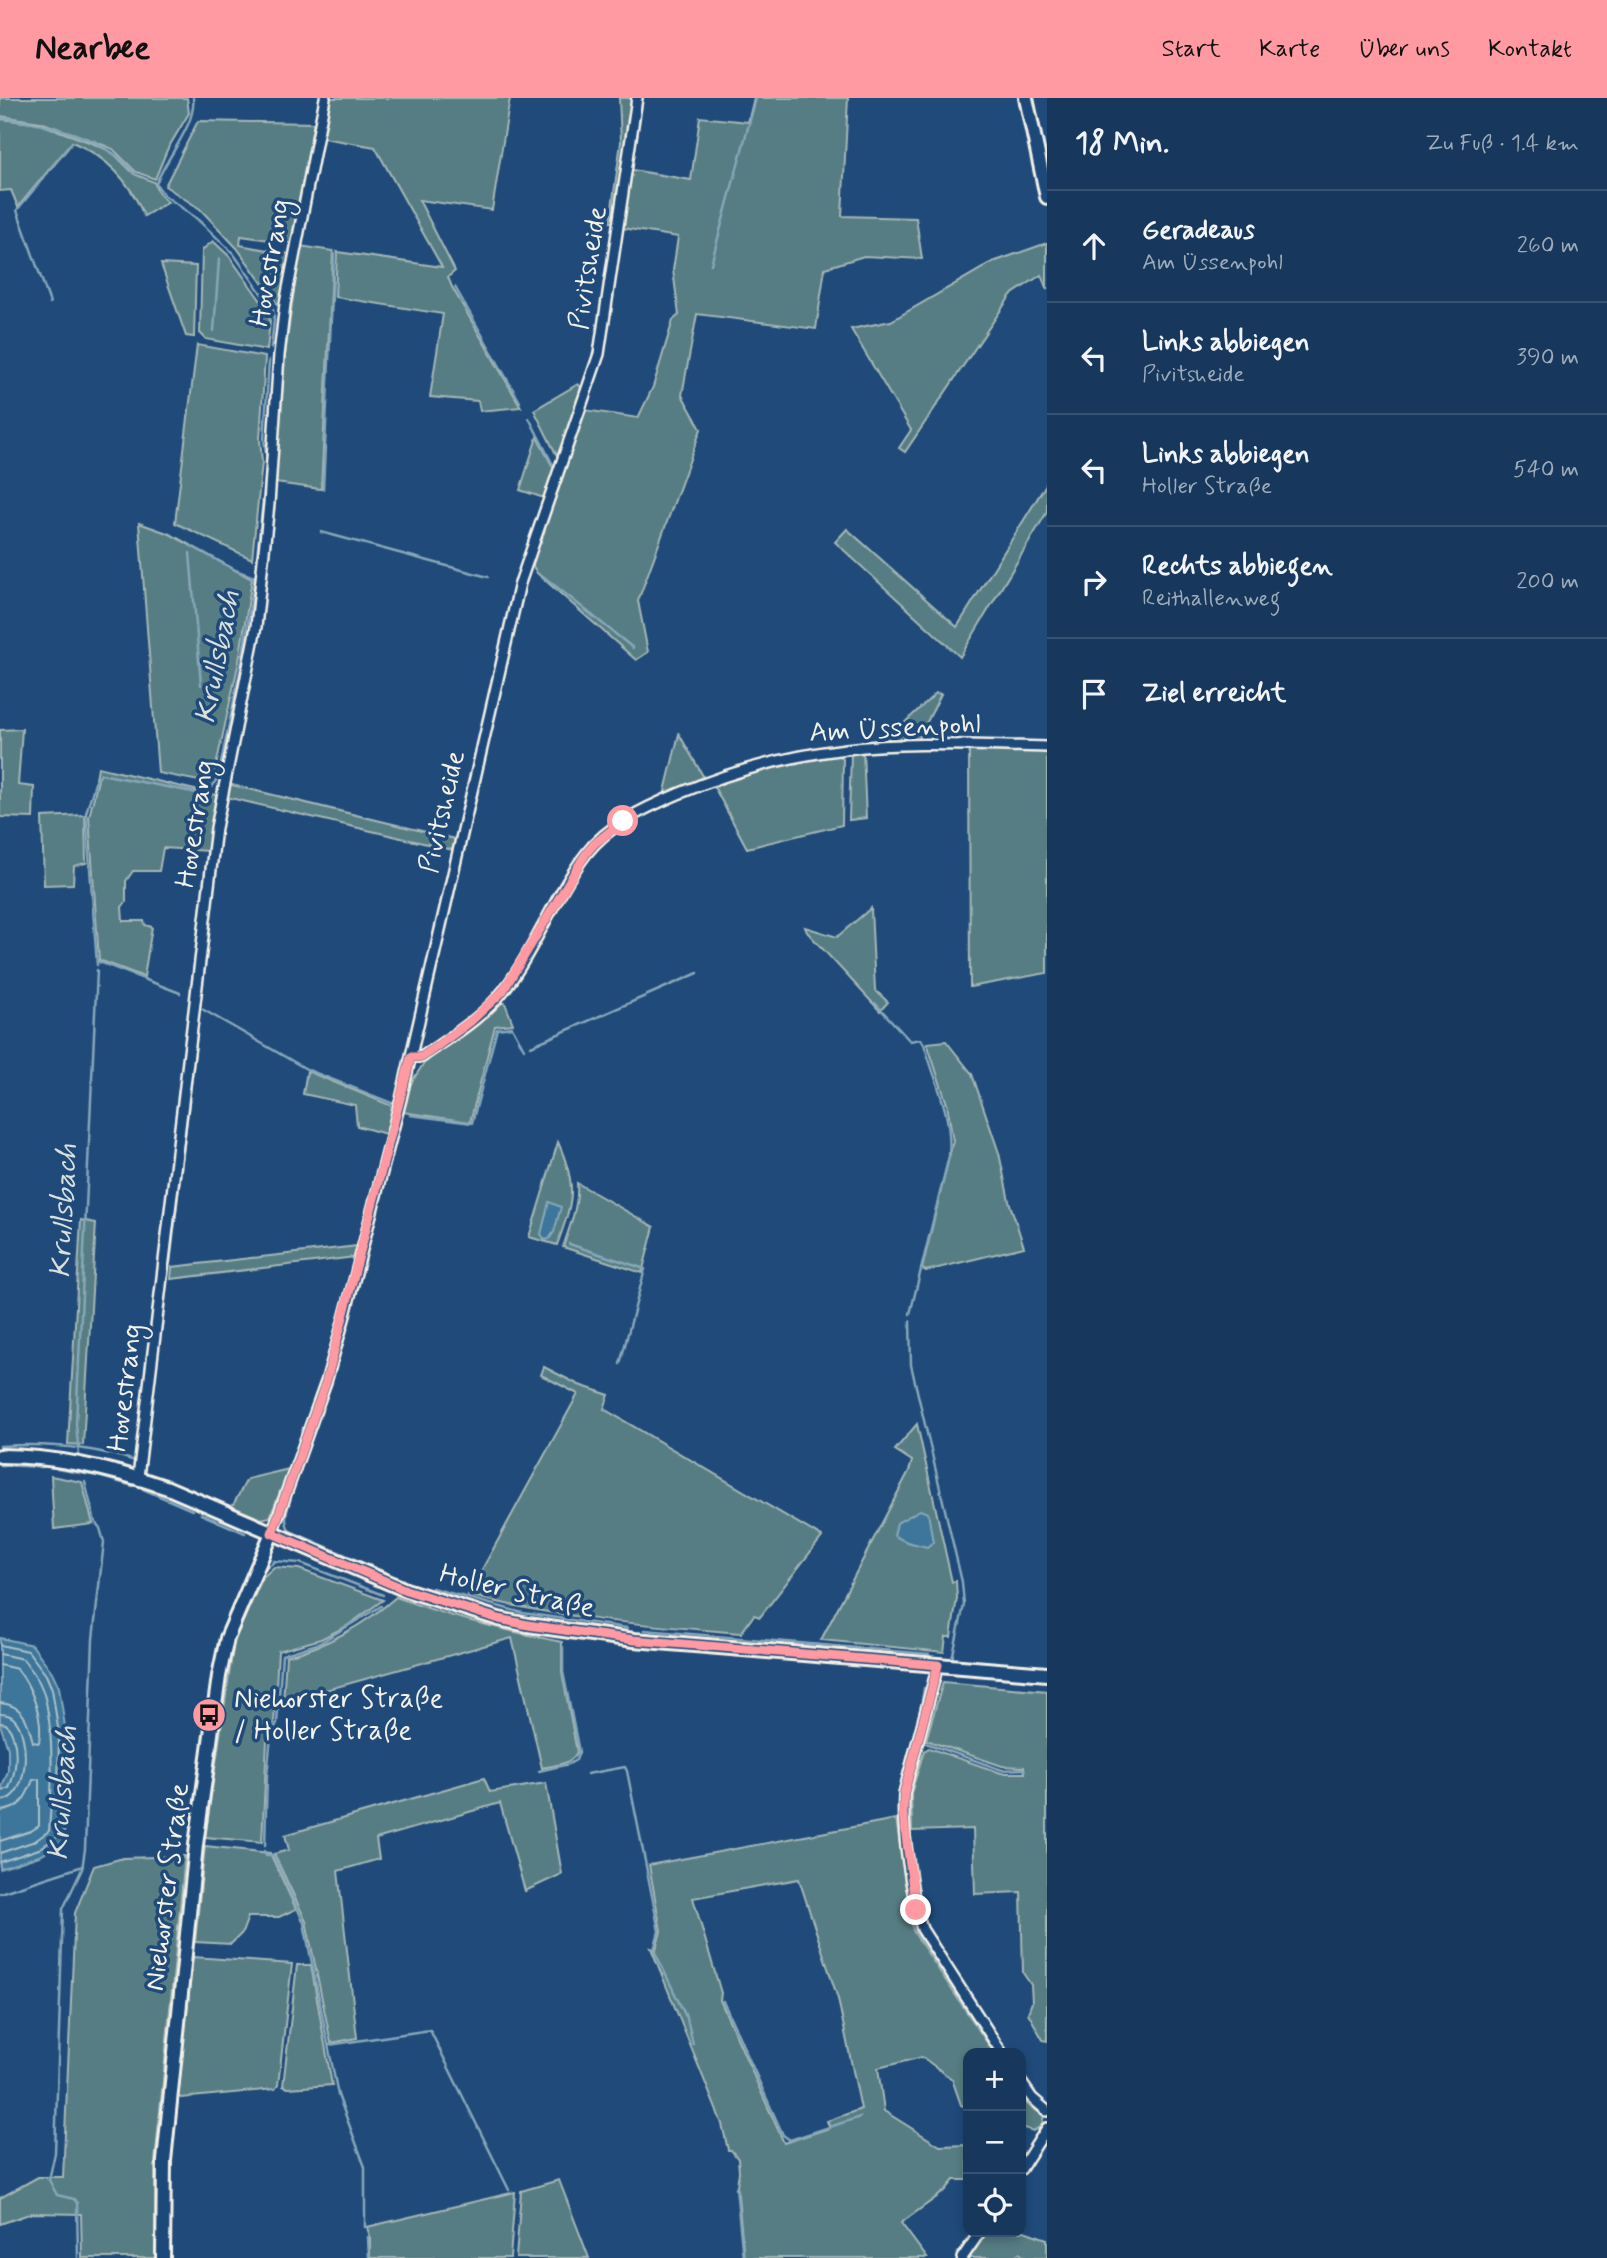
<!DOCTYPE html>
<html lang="de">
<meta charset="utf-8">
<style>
body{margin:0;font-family:Mynerve,sans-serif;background:#244365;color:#f1f3f6}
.controls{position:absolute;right:21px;bottom:21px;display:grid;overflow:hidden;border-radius:14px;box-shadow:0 4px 10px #0003}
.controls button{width:63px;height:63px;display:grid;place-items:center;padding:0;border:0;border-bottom:2px solid #365272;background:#17385c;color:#f1f3f6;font:35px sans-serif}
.stop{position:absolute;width:21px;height:21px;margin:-16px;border:5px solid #ff9aa2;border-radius:50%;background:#fff}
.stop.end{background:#ff9aa2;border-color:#fff;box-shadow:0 2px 7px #0008}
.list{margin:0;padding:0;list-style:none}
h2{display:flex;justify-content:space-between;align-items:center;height:91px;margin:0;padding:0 28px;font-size:30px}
h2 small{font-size:23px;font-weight:400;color:#9eacbb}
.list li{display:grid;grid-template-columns:46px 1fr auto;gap:21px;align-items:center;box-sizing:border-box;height:112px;padding:0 28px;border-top:2px solid #365272}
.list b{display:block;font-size:26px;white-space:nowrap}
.list p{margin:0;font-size:23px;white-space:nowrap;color:#9eacbb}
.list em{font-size:23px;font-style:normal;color:#9eacbb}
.icon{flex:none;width:38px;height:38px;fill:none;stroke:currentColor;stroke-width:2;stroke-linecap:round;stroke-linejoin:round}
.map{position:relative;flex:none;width:1047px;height:2160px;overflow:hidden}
header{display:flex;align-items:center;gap:42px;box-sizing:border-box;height:98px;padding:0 35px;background:#ff9aa2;color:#111}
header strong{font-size:33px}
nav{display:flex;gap:38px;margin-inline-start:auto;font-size:24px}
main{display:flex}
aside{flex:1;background:#17385c}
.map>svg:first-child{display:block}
.green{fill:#567d83;stroke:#a5b7b6;stroke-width:2;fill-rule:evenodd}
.water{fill:#3e769a;stroke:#87a7b9;stroke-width:2}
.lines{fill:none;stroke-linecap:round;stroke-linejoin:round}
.shore{stroke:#abc0c9;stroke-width:2}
.stream{stroke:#87a7b9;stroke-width:2.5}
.street-casing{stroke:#f4f1e8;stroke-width:14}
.secondary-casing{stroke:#f4f1e8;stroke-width:18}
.street{stroke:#1f4a7a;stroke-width:9}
.secondary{stroke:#1f4a7a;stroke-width:12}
.route{stroke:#ff9aa2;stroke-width:9}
.labels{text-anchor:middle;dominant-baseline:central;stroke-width:7;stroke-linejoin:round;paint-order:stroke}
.street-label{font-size:28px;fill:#f4f1e8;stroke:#1f4a7a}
.poi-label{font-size:28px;fill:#f4f1e8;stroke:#1f4a7a;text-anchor:start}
.water-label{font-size:30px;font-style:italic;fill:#d9dfdc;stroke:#1f4a7a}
</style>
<header>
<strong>Nearbee</strong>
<nav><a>Start</a><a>Karte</a><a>Über uns</a><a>Kontakt</a></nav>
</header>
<main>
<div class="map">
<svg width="1047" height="2160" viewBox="0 0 1047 2160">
<rect width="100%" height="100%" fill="#1f4a7a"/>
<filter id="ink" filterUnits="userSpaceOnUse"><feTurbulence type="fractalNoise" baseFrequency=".0143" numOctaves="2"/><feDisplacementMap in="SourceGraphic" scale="14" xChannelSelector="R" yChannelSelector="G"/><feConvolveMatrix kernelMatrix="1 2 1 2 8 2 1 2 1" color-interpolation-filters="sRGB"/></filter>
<g filter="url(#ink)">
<g class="green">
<path d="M0 0H187L189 15 167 52 155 81 136 74 113 51 94 43 40 24 0 18 1 21 40 26 92 45 112 54 134 76 154 84 159 96 168 104 144 118C130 83 106 58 72 44L18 109 11 92 0 93Z"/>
<path d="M331 0H510L492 112 419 102 455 173 448 179 452 189 521 309 480 313 478 303 430 299 443 216 335 199 337 154 442 169 375 49 323 40Z"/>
<path d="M619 0H633L617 125 610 124 621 44Z"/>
<path d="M754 0H848L842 118 916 120 922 161 864 158 825 170 816 231 697 216 682 297 701 331 638 503 648 554 636 562 537 475 531 465 585 312 638 320 653 289 673 222 679 217 673 172 678 139 622 130 632 72 691 82 700 19 748 24Z"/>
<path d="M198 23 314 25 291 145 241 138 240 147 289 156 280 210 237 150 200 111 165 88Z"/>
<path d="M213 143 229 158 268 213 270 223 267 252 206 241 200 235 202 152Z"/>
<path d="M1047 145V192L1041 177 1011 197 905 354 899 350 911 332 851 231 891 223 993 164Z"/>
<path d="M300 148 333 153 321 391 275 385 285 257Z"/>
<path d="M161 166 196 168 194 239 186 238Z"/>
<path d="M197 247 265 259 260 341 262 364 252 461 175 425Z"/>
<path d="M578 286 584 293 559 362 534 312Z"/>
<path d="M537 339 554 371 544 400 520 392Z"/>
<path d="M1047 385V414L960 559 835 444 847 431 957 529Z"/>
<path d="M139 425 170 436 252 481 239 563 214 677 209 685 158 675Z"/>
<path d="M936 595 941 596 918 642H886Z"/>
<path d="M22 631 18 687 34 689 33 720 0 719V632Z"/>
<path d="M679 636 703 678 700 683 664 697Z"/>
<path d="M969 652H1047V875L970 889Z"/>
<path d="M863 653 866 720 849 722 851 655Z"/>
<path d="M839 657 843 661 842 727 747 750 712 685 764 669Z"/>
<path d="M98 669 216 697 208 753 163 750 159 773H133L126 783V804L122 809 123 823H144L145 827 152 829 144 879 99 862 89 719 98 682 96 681Z"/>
<path d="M228 686 455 741 453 752 226 699Z"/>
<path d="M85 717 86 765 74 768 73 786 44 787 42 719Z"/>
<path d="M871 810 875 892 888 904 880 913 807 834 805 829 837 839Z"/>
<path d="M505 905 513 926 495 928 470 1024 402 1014 409 988 424 965 497 906Z"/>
<path d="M946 943 972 976 999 1055 1009 1103 1024 1149 926 1173 922 1171 953 1043 947 1006 927 945Z"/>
<path d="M307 973 392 1008 386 1036 357 1028 355 1007 303 996Z"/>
<path d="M558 1044C578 1089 573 1103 557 1147L529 1139Z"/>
<path d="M577 1085 654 1129 642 1175 563 1149C570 1128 579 1107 577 1085Z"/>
<path d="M81 1122 96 1125 83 1347 68 1346Z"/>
<path d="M358 1148 355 1159 171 1181 172 1169Z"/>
<path d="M544 1269 579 1287 609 1297 604 1311 822 1439 760 1519 754 1517 741 1535C646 1527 560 1521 468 1497L578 1296 541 1277Z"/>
<path d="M917 1326 952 1484 956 1483 957 1500 951 1539H946L944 1554 821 1542 909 1373 912 1363 895 1352Z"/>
<path d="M289 1371 270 1419 261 1421 232 1409 247 1381Z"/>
<path d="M51 1378 82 1384 93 1426 54 1431Z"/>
<path d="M274 1469 299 1471 383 1502 347 1528 321 1541 278 1553 274 1625 267 1642 262 1744 205 1739 234 1543 263 1479Z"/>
<path d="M396 1499C452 1520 503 1532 562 1544V1574L577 1654C571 1667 555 1667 542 1670L512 1540 283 1604 286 1558C326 1549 365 1526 396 1499Z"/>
<path d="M943 1584 1047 1593V1943L1043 1942 1028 1915 1032 1904 1031 1887 1023 1875 1021 1794 975 1796 973 1731 912 1733 911 1695 924 1653 929 1650 1001 1675H1025L1024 1669 1002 1668 926 1642Z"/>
<path d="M484 1680 490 1694 546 1685 562 1776 525 1793 500 1705 376 1741 379 1761 338 1773 357 1940 331 1945 306 1823 274 1756 289 1752 285 1737Z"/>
<path d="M896 1721 913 1833 994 1955H968V2010L961 2007 952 1981 922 1959 878 1970 884 2013 940 2048 968 2047V2082H954L945 2093 901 2125 927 2160H744L737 2087 739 2074 738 2061 731 2052H728L722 2026 651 1850 656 1852 661 1833 649 1767ZM799 1781 838 1901 861 2011 827 2023 830 2030 784 2045 720 1902 721 1895 693 1800Z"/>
<path d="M205 1748 270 1755 296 1811 279 1819H248L242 1835 231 1846 195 1844Z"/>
<path d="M185 1758 155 2064V2160H82L81 2116 32 2115 0 2126V2100L38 2079H63L75 1815 94 1768 123 1760Z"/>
<path d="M193 1859 292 1866 278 1987 275 1991 181 2000 178 1998Z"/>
<path d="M297 1867H311L332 1987 288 1990 283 1988Z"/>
<path d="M1021 1996 1027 2006 1044 2018 1041 2028 1033 2033 1021 2029Z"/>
<path d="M559 2082 589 2160H516L521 2093Z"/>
<path d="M515 2094 510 2160H370V2139L367 2129Z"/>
<path d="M1021 2132 1047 2141V2160H1026L1019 2155 1012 2160H966L983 2134H1021Z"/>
</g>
<g class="water">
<path d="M549 1104 561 1109 554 1134 549 1141 545 1142 541 1136Z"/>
<path d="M920 1412 928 1415 933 1444 927 1449 907 1444 894 1438 897 1425Z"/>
<path d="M0 1540 32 1547 52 1574 59 1589 66 1635 64 1743 42 1757 0 1771V1695L8 1673V1651L0 1626Z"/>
</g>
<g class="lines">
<g class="shore">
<path d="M0 1547 28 1553 46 1577 52 1591 59 1636 57 1739 39 1751 0 1764"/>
<path d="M0 1556 23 1561C31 1571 39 1581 43 1593 55 1631 52 1693 49 1733L35 1743 0 1755"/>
<path d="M0 1567 17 1571C32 1589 44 1621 39 1645L33 1644C28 1624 24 1607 0 1605"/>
<path d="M0 1616C6 1616 11 1617 15 1622 30 1639 30 1701 0 1703"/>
<path d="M0 1625 6 1626C20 1642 17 1672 9 1690L0 1694"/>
<path d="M0 1713C21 1712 26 1699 33 1682L39 1681V1728L31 1733 0 1743"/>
</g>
<g class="stream">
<path d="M193 0C197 26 165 61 156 86L164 97 196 120 233 155 273 212 274 222 271 250"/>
<path d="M3 20C50 27 104 37 135 76"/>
<path d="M711 166 756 0"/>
<path d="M455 189 520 304"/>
<path d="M50 205 17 112 72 45"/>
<path d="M214 233 219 161"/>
<path d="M529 320 554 369"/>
<path d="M323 391 334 156"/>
<path d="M321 434 488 479"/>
<path d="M191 448 235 472 254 479"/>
<path d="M190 455 201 587"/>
<path d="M256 468 267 363 264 341 269 262"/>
<path d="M543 478 633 550"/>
<path d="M481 674 525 486"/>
<path d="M212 689 218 679 242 563 255 478"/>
<path d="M97 863 180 895"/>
<path d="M97 867 86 715 95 685 101 676 207 697"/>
<path d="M875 905 910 943 921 941 924 946C935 983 953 1019 949 1058L910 1216"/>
<path d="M202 911 308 972 394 1006"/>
<path d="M531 948 698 875"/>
<path d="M410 1017 472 1025 497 931 512 929 524 951"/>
<path d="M569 1146 645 1171 620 1266"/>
<path d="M170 1165 198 926"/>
<path d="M910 1223 911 1267 962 1484 964 1507 952 1561"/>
<path d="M0 1348C46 1345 88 1348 132 1362"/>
<path d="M79 1357 76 1326 97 872"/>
<path d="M0 1367 43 1369"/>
<path d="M57 1371 98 1378 133 1388"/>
<path d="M143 1391 192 1412"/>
<path d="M291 1399C288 1411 282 1422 290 1433L403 1482"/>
<path d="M201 1416 245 1435"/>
<path d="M273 1463 300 1465 383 1497"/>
<path d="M432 1490 523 1515 627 1530"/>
<path d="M251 1499 266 1470 274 1464"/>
<path d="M644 1532 929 1556"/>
<path d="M221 1612 226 1574"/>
<path d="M539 1673 569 1666 576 1662 579 1654 563 1574V1549"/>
<path d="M587 1676 625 1669 627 1673 659 1833 654 1852 687 1921 693 1946"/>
<path d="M908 1713 909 1696 923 1644 1002 1672 1024 1671"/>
<path d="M908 1719 920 1803"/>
<path d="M265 1747 267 1678 271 1638 277 1625 282 1557 320 1545 381 1508"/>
<path d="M264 1753 266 1757H273L304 1825 338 1997 365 2069V2129"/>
<path d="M902 1755C899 1733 895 1712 900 1690 906 1657 920 1625 924 1590"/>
<path d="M905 1775 916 1834 985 1940"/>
<path d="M0 1795 83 1768"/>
<path d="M723 1903 783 2037 790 2042 860 2019"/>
<path d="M329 1947 430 1932 509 2092"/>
<path d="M736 2089 743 2160"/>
<path d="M368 2139 369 2160"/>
<path d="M78 2160 77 2105 74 2101 57 2097 49 2082 55 2055 63 1811 82 1771 85 1751 93 1541 104 1444 100 1430 95 1424 85 1384"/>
</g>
<g class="street-casing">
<g id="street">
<path d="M411 959H422C450 939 483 920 504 892 536 850 554 798 586 756 608 727 645 710 678 696 732 673 787 658 846 651 912 643 980 648 1047 649"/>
<path d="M138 1379 216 730 256 529 269 406 279 257 285 206 325 0"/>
<path d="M272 1435 326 1284 344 1221 401 1001 520 485 599 256 637 0"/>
<path d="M938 1567 904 1695C902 1737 910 1790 922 1831L1002 1955"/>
<path d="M1021 1984 1032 2000 1047 2013"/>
<path d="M1021 2071 1047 2030"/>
<path d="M962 2160 980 2134"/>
</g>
</g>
<g class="secondary-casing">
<g id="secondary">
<path d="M1026 0 1047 99"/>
<path d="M0 1358C58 1358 113 1371 168 1390L406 1492 499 1521 528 1527 634 1542 1047 1576"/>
<path d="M163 2160 164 2063 196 1747 219 1578 227 1540 272 1435"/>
</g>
</g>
<use href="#street" class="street"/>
<use href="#secondary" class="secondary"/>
</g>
</g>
<g class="lines" filter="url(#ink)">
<path class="route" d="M623 723 594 746 585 757 503 893 471 923 422 959H411L326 1284 272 1435 406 1492 499 1521 528 1527 634 1542 938 1567 904 1695 903 1716 916 1812"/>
</g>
<defs>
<g id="bus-disc" transform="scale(1.75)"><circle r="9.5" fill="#ff9aa2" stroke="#1f4a7a"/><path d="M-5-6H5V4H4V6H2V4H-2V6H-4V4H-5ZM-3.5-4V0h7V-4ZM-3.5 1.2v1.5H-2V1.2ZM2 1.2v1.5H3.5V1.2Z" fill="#111"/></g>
</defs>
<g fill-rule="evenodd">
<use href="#bus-disc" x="209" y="1617"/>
</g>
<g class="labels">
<g class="street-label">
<text transform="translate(271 165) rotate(-80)">Hovestrang</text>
<text transform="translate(589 170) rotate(-81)">Pivitsheide</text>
<text transform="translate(895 631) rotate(-3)">Am Üssenpohl</text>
<text transform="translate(443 714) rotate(-77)">Pivitsheide</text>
<text transform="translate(196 726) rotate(-81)">Hovestrang</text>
<text transform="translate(126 1290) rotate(-83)">Hovestrang</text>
<text transform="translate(517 1494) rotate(13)">Holler Straße</text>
<text transform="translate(168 1789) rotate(-83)">Niehorster Straße</text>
</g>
<g class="poi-label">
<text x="234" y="1601">Niehorster Straße<tspan x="234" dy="32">/ Holler Straße</tspan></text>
</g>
<g class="water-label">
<text transform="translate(218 559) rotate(-79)">Krullsbach</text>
<text transform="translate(64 1113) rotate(-87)">Krullsbach</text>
<text transform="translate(63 1695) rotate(-86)">Krullsbach</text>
</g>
</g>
</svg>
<div class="controls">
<button>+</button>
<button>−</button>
<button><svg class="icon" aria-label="locate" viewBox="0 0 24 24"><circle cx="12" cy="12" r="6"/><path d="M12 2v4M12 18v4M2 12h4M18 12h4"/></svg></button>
</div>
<div class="stop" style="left:623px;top:723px"></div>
<div class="stop end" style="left:916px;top:1812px"></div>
</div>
<aside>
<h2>18 Min.<small>Zu Fuß · 1.4 km</small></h2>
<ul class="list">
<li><svg class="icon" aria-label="ahead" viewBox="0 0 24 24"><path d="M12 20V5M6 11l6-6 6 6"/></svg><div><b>Geradeaus</b><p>Am Üssenpohl</p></div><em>260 m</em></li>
<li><svg class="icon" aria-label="left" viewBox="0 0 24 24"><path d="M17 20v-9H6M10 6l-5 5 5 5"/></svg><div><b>Links abbiegen</b><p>Pivitsheide</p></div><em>390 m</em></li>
<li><svg class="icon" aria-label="left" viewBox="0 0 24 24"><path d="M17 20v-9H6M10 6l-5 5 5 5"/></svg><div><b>Links abbiegen</b><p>Holler Straße</p></div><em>540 m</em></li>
<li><svg class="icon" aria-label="right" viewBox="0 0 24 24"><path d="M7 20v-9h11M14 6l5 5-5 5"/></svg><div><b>Rechts abbiegen</b><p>Reithallenweg</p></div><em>200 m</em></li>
<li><svg class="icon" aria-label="arrive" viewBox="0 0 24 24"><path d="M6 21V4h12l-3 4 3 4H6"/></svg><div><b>Ziel erreicht</b></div></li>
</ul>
</aside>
</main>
